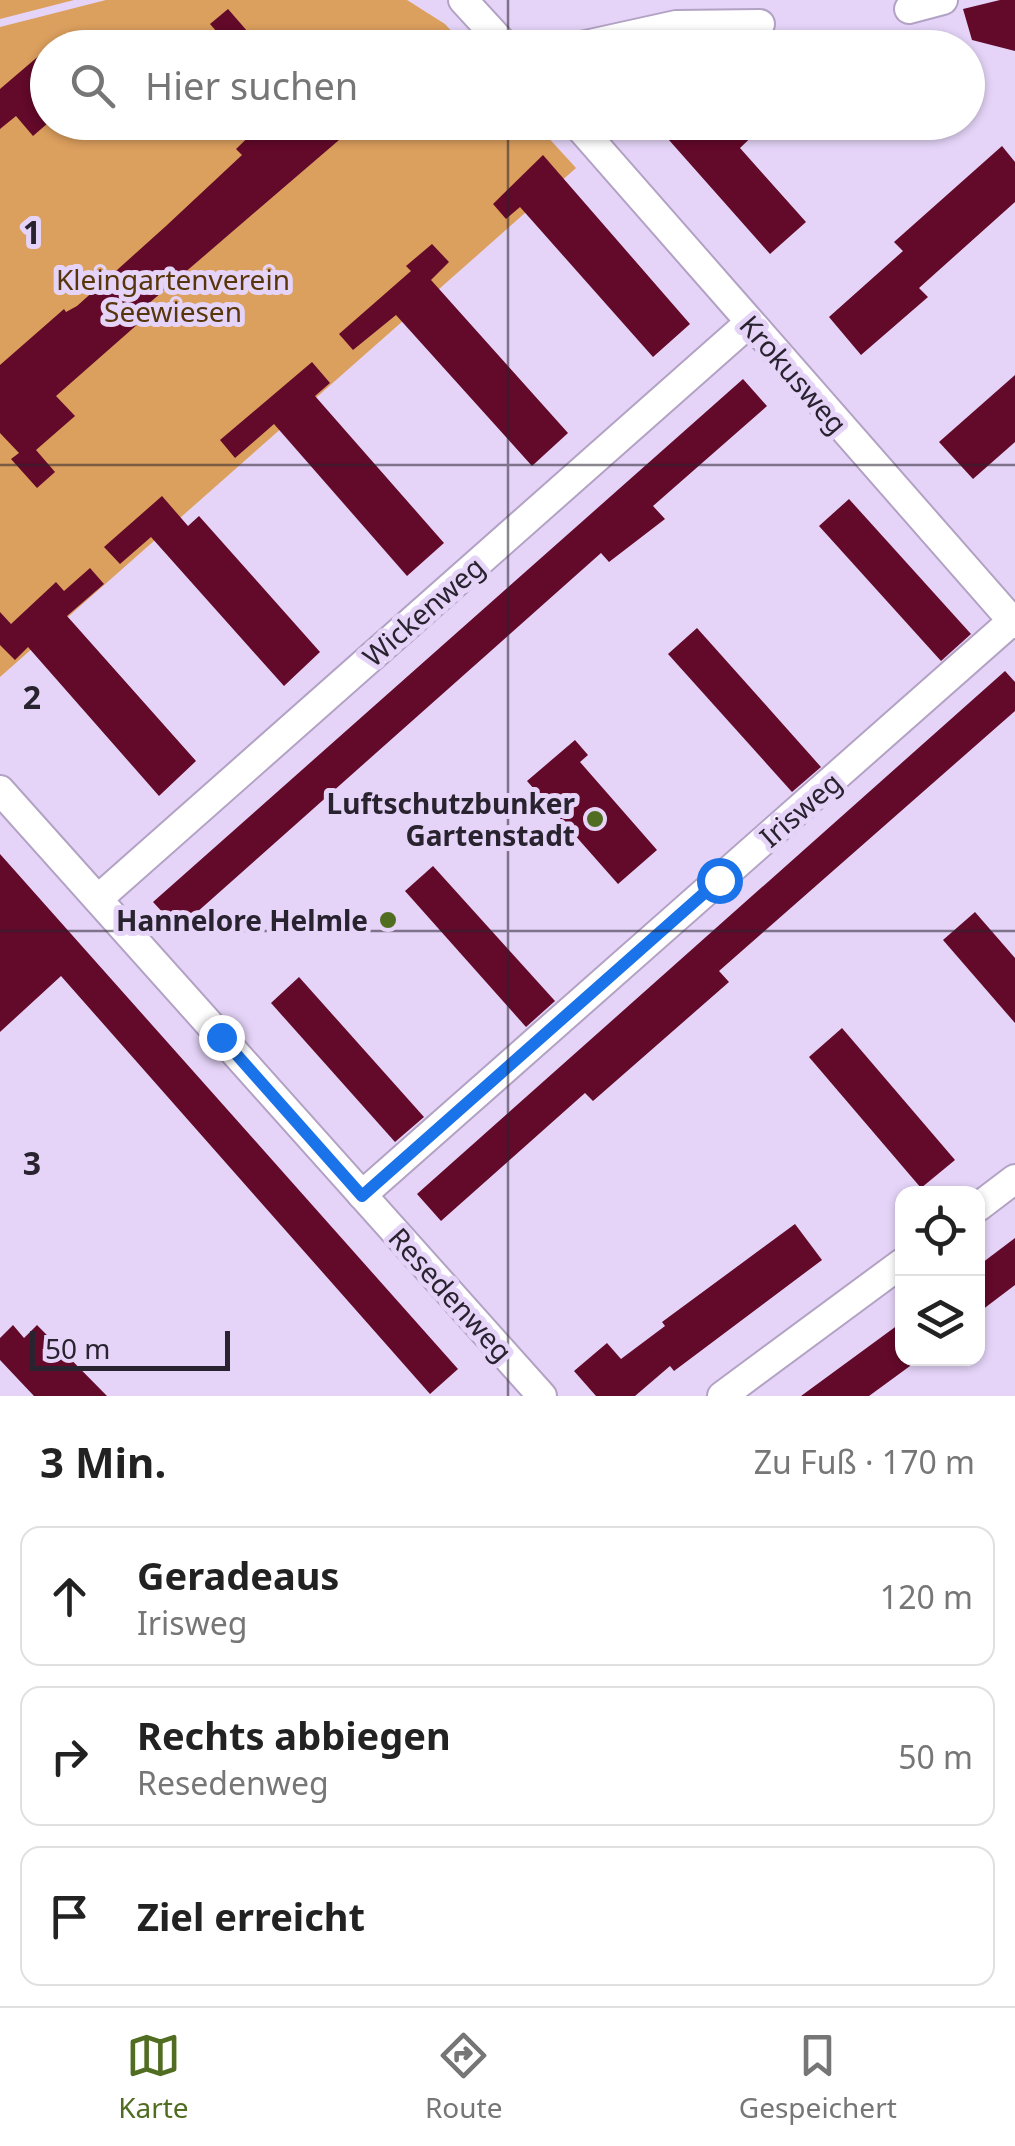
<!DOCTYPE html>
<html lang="de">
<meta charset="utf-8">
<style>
body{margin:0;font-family:"Noto Sans",sans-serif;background:#f6f6f6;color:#222}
.controls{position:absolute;right:30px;bottom:30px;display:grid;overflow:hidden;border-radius:20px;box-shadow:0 2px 8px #0004}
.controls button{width:90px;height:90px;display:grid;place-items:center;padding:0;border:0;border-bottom:2px solid #e0e0e0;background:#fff;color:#222;font:50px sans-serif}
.scale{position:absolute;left:30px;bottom:25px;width:200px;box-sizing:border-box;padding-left:10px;border:5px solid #292330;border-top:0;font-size:28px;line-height:35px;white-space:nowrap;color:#292330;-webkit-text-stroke:8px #e5d4f8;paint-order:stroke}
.stop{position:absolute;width:30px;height:30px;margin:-22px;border:8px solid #1a73e8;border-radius:50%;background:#fff}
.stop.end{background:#1a73e8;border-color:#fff;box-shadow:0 2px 10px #0008}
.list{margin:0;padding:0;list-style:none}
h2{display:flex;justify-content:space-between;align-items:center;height:130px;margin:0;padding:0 40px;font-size:42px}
h2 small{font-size:32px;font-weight:400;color:#767676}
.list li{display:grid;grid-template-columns:65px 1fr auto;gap:30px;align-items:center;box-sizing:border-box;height:140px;margin:0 20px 20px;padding:0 20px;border:2px solid #e0e0e0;border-radius:20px}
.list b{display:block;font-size:38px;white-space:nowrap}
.list p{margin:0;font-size:32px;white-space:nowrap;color:#767676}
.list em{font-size:32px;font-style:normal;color:#767676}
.icon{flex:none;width:55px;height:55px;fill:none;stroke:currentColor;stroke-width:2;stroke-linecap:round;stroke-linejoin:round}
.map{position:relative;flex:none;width:1015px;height:1396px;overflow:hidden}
.search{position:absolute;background:#fff;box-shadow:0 2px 8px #0004;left:30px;right:30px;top:30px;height:110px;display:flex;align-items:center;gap:25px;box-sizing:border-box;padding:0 35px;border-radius:55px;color:#767676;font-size:38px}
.sheet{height:610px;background:#fff}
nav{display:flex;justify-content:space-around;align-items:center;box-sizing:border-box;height:140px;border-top:2px solid #e0e0e0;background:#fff;font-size:28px;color:#767676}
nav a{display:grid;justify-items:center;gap:5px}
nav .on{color:#516d21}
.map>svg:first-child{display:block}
.green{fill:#db9f5e}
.building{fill:#630929}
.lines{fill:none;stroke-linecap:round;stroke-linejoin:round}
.minor-casing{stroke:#b2a2c3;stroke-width:32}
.minor{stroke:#fff;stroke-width:28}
.route{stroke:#1a73e8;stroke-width:12}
.grid{fill:none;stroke:#292330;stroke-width:2.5;stroke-opacity:0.55}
.poi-dot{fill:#516d21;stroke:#e5d4f8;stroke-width:4}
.labels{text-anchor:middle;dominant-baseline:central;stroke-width:10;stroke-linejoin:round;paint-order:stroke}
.park-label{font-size:28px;fill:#58360b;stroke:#e5d4f8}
.street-label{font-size:28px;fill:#292330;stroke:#e5d4f8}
.poi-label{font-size:28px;font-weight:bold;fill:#292330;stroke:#e5d4f8;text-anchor:end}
.grid-label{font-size:32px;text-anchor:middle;font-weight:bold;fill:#292330;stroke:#e5d4f8;stroke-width:10;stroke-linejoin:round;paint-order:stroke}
</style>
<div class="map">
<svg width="1015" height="1396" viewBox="0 0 1015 1396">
<rect width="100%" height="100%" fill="#e5d4f8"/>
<g class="green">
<path d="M0 0H74L0 19Z"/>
<path d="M106 0H407L445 24 466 47 48 48V122L535 123 576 168 0 677V27Z"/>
</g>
<g class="building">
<path d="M1000 0H1015V51L972 40 963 9Z"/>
<path d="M228 9 248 32 231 48 210 24Z"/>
<path d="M48 48V123L33 136 16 116 0 129V89Z"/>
<path d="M264 122H360L133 317 139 323 56 396 75 416 36 450 55 472 37 488 11 459 19 453 0 433V365L64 309 66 312 77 306 166 226 242 155 236 149Z"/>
<path d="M653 122H767L740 148 806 222 770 254Z"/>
<path d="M1002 146 1015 162V202L919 288 928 297 861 355 829 317 903 251 894 242Z"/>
<path d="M543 155 690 324 653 357 520 207 506 219 493 204Z"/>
<path d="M432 244 449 262 431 280 568 433 532 466 396 315 353 350 339 334 411 271 406 266Z"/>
<path d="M312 362 330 383 315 396 444 543 407 576 274 424 235 458 220 440Z"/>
<path d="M1015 375V442L973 479 939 442Z"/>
<path d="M743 379 767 406 653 506 665 519 609 562 601 553 178 929 153 902Z"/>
<path d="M162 496 188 526 199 516 320 652 284 686 151 537 120 564 104 547Z"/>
<path d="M849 499 971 634 941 661 819 526Z"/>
<path d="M90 568 104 584 67 616 196 761 159 796 28 647 15 660 0 645V612L11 624 56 582 64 591Z"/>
<path d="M697 628 821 767 792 792 668 654Z"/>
<path d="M1005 671 1015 682V711L719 971 729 982 593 1101 585 1093 441 1221 417 1194Z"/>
<path d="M575 740 588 755 580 762 657 850 618 884 527 781Z"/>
<path d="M0 854 458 1369 430 1394 61 976 0 1032Z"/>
<path d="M433 866 555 1001 526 1027 405 891Z"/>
<path d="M975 912 1015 958V1023L943 940Z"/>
<path d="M299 977 424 1117 395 1142 271 1003Z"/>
<path d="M842 1028 955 1160 921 1188 809 1057Z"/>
<path d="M795 1224 822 1260 674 1371 670 1366 635 1396H596L574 1371 607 1343 621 1359 665 1326 662 1322Z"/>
<path d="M1015 1238V1285L978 1313V1266Z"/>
<path d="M902 1322V1358H921L869 1396H801Z"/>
<path d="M13 1325 24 1338 37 1325 107 1396H34L0 1360V1338Z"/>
</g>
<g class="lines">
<g class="minor-casing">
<g id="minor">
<path d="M463 0 507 48"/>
<path d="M909 9 943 0"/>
<path d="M572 48 676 25 760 24"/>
<path d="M575 122 1015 624"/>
<path d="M0 790 542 1396"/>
<path d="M98 899 749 323"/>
<path d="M362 1195 1012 621"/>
<path d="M978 1207 1015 1179"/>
<path d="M722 1396 902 1263"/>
</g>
</g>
<use href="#minor" class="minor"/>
</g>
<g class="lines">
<path class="route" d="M221 1037 362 1196 719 880"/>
</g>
<path class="grid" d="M508 0V48M508 122V1396M0 465H1015M0 931H1015"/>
<g class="poi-dot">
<circle cx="595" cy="819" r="10"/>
<circle cx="388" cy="920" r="10"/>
</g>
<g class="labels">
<g class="park-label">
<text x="173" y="279">Kleingartenverein<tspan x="173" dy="32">Seewiesen</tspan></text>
</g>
<g class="street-label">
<text transform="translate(794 374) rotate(49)">Krokusweg</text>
<text transform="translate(423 611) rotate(-41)">Wickenweg</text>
<text transform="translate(800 809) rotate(-41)">Irisweg</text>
<text transform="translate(451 1294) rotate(48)">Resedenweg</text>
</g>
<g class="poi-label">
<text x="575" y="803">Luftschutzbunker<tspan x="575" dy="32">Gartenstadt</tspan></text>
<text x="368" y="920">Hannelore Helmle</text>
</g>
</g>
<g class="grid-label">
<text x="32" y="244">1</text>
<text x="32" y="709">2</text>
<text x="32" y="1175">3</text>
</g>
</svg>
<div class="controls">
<button><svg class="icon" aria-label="locate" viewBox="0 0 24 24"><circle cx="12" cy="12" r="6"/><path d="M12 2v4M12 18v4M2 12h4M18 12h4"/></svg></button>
<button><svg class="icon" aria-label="layers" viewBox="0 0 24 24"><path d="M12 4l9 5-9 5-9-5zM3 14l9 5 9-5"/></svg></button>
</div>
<div class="scale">50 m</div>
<div class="stop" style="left:719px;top:880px"></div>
<div class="stop end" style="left:221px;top:1037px"></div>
<div class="search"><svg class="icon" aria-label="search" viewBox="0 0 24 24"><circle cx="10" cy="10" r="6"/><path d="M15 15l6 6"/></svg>Hier suchen</div>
</div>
<section class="sheet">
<h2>3 Min.<small>Zu Fuß · 170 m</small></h2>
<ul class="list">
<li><svg class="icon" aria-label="ahead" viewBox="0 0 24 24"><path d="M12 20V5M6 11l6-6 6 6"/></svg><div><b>Geradeaus</b><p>Irisweg</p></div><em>120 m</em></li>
<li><svg class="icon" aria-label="right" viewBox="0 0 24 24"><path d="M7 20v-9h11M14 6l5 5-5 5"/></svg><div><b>Rechts abbiegen</b><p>Resedenweg</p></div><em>50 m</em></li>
<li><svg class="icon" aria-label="arrive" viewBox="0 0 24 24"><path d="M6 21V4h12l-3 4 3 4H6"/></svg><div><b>Ziel erreicht</b></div></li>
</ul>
</section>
<nav>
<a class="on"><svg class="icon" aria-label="map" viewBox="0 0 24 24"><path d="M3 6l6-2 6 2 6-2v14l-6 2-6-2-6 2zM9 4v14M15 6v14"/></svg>Karte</a>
<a><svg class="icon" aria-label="directions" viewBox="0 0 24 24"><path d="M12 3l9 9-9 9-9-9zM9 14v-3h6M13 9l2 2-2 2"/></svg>Route</a>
<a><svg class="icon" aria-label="saved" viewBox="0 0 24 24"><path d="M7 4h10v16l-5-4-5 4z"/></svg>Gespeichert</a>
</nav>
